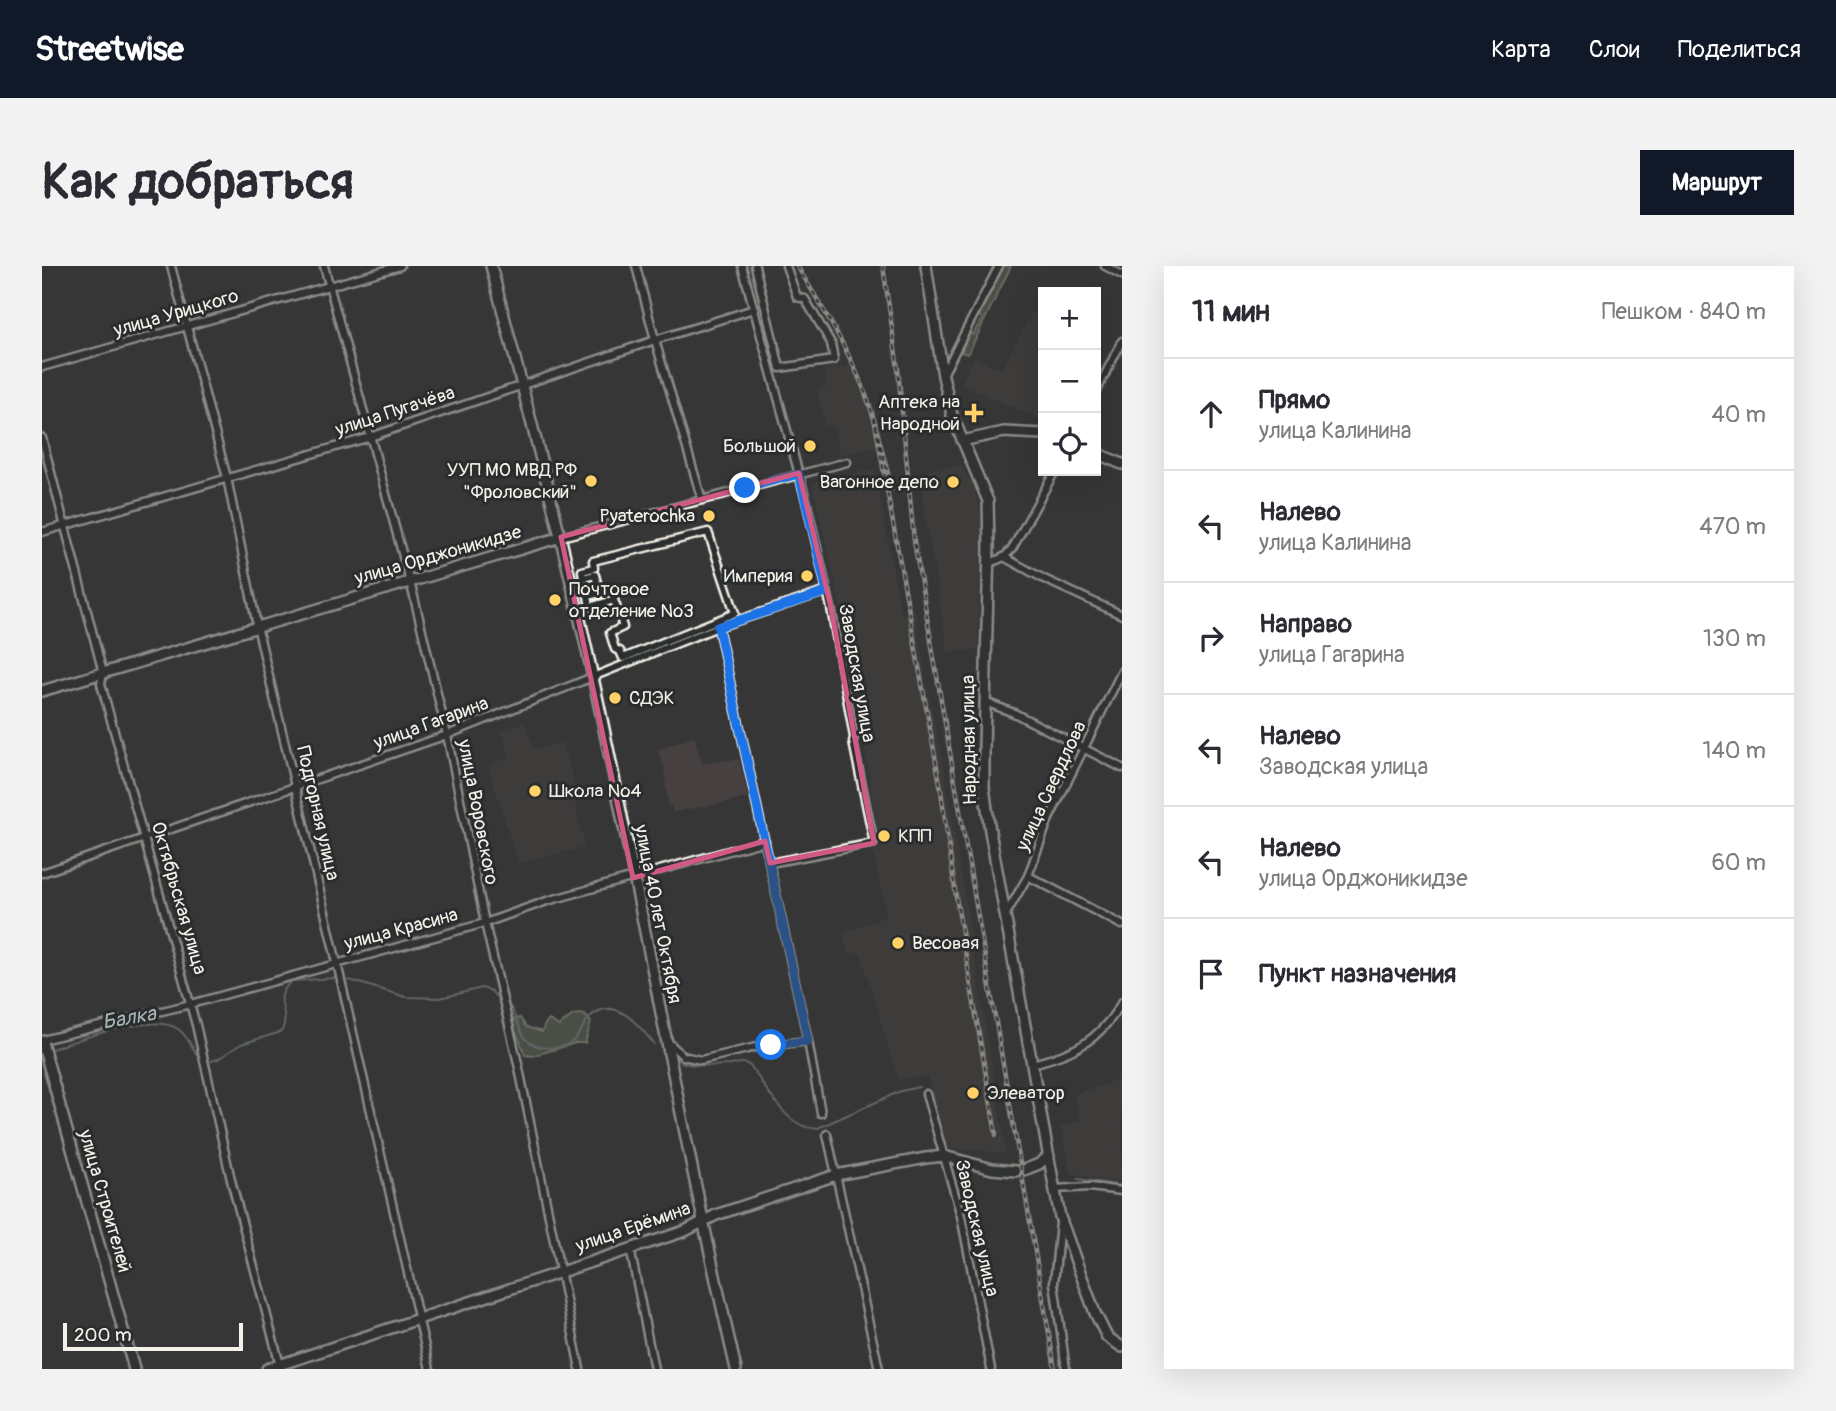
<!DOCTYPE html>
<html lang="ru">
<meta charset="utf-8">
<style>
body{margin:0;font-family:Pangolin,sans-serif;background:#f2f2f3;color:#2b2b33}
.controls{position:absolute;right:21px;top:21px;display:grid;overflow:hidden;border-radius:0px;box-shadow:0 7px 28px #0002}
.controls button{width:63px;height:63px;display:grid;place-items:center;padding:0;border:0;border-bottom:2px solid #e1e1e2;background:#fff;color:#2b2b33;font:35px sans-serif}
.scale{position:absolute;left:21px;bottom:18px;width:180px;box-sizing:border-box;padding-left:7px;border:4px solid #f4f1e8;border-top:0;font-size:19px;line-height:24px;white-space:nowrap;color:#f4f1e8;-webkit-text-stroke:5px #2a2d2e;paint-order:stroke}
.stop{position:absolute;width:21px;height:21px;margin:-16px;border:5px solid #1a73e8;border-radius:50%;background:#fff}
.stop.end{background:#1a73e8;border-color:#fff;box-shadow:0 2px 7px #0008}
.list{margin:0;padding:0;list-style:none}
h2{display:flex;justify-content:space-between;align-items:center;height:91px;margin:0;padding:0 28px;font-size:30px}
h2 small{font-size:23px;font-weight:400;color:#7c7c81}
.list li{display:grid;grid-template-columns:46px 1fr auto;gap:21px;align-items:center;box-sizing:border-box;height:112px;padding:0 28px;border-top:2px solid #e1e1e2}
.list b{display:block;font-size:26px;white-space:nowrap}
.list p{margin:0;font-size:23px;white-space:nowrap;color:#7c7c81}
.list em{font-size:23px;font-style:normal;color:#7c7c81}
.icon{flex:none;width:38px;height:38px;fill:none;stroke:currentColor;stroke-width:2;stroke-linecap:round;stroke-linejoin:round}
.map{position:relative;flex:none;width:1080px;height:1103px;overflow:hidden;border-radius:0px}
header{display:flex;align-items:center;gap:42px;box-sizing:border-box;height:98px;padding:0 35px;background:#111827;color:#fff}
header strong{font-size:33px}
nav{display:flex;gap:38px;margin-inline-start:auto;font-size:24px}
.intro{display:flex;align-items:center;justify-content:space-between;box-sizing:border-box;height:168px;padding:0 42px}
h1{margin:0;font-size:49px}
.button{padding:18px 32px;border-radius:0px;background:#111827;color:#fff;font-size:24px;font-weight:700}
main{display:flex;gap:42px;padding:0 42px}
aside{flex:1;background:#fff;border-radius:0px;box-shadow:0 7px 28px #0002}
.map>svg:first-child{display:block}
.built{fill:#474140}
.green{fill:#606d54;stroke:#aaaf9e;stroke-width:2}
.lines{fill:none;stroke-linecap:round;stroke-linejoin:round}
.stream{stroke:#92a0a3;stroke-width:2}
.street-casing{stroke:#f4f1e8;stroke-width:11}
.secondary-casing{stroke:#f4f1e8;stroke-width:14}
.street{stroke:#2a2d2e;stroke-width:6}
.secondary{stroke:#2a2d2e;stroke-width:9}
.rail-casing{stroke:#f4f1e8;stroke-width:4.5}
.rail{stroke:#2a2d2e;stroke-width:2;stroke-dasharray:5;stroke-linecap:butt}
.route{stroke:#1a73e8;stroke-width:9}
.marked{fill:none;stroke:#d15985;stroke-width:5;stroke-linejoin:round}
.poi-dot{fill:#ffd166;stroke:#2a2d2e;stroke-width:2.5}
.labels{text-anchor:middle;dominant-baseline:central;stroke-width:6;stroke-linejoin:round;paint-order:stroke}
.street-label{font-size:19px;fill:#f4f1e8;stroke:#2a2d2e}
.poi-label{font-size:19px;fill:#f4f1e8;stroke:#2a2d2e;text-anchor:end}
.water-label{font-size:21px;font-style:italic;fill:#aab4b4;stroke:#2a2d2e}
</style>
<header>
<strong>Streetwise</strong>
<nav><a>Карта</a><a>Слои</a><a>Поделиться</a></nav>
</header>
<div class="intro"><h1>Как добраться</h1><a class="button">Маршрут</a></div>
<main>
<div class="map">
<svg width="1080" height="1103" viewBox="0 0 1080 1103">
<rect width="100%" height="100%" fill="#373636"/>
<filter id="ink" filterUnits="userSpaceOnUse"><feTurbulence type="fractalNoise" baseFrequency=".0143" numOctaves="2"/><feDisplacementMap in="SourceGraphic" scale="14" xChannelSelector="R" yChannelSelector="G"/><feConvolveMatrix kernelMatrix="1 2 1 2 8 2 1 2 1" color-interpolation-filters="sRGB"/></filter>
<g filter="url(#ink)">
<g class="built">
<path d="M990 46 1001 52V154L919 119 932 91 960 104Z"/>
<path d="M809 99 824 136 836 181 798 189 791 160H783L775 123 785 121 781 104Z"/>
<path d="M918 199 931 218 942 262 938 291 936 383 906 386 880 230 884 205Z"/>
<path d="M833 203 859 348 873 345 887 434 899 483 964 887 905 882 886 811 856 813 819 689 816 686 806 688 801 666 845 650 829 578 839 582 797 334 770 217Z"/>
<path d="M483 456 492 483 516 477 521 478 533 519V536L543 581 476 597 446 500 467 491 459 464Z"/>
<path d="M652 470 660 497 697 493 706 532 631 546 629 539 626 540 622 500 616 484Z"/>
<path d="M1080 812V918L1029 907 1018 860 1038 855 1032 828Z"/>
</g>
<g class="green">
<path d="M961 0H969L926 88 919 86 927 67 931 69 940 52 937 50Z"/>
<path d="M537 748 543 749 549 756 543 777H534L490 790 483 789C480 776 472 767 470 754L478 752 484 761 500 766 503 758 507 754 517 760 531 749Z"/>
</g>
<g class="lines">
<g class="stream">
<path d="M590 0 605 61"/>
<path d="M307 714 364 731 398 732 440 722 449 725 458 735"/>
<path d="M466 740 469 742C473 749 478 765 482 771 493 785 519 785 532 774 539 768 541 758 547 752 572 727 597 759 612 778"/>
<path d="M10 783C37 773 112 746 136 763 144 768 150 781 155 789"/>
<path d="M169 795 176 793 199 778 239 766C251 746 227 734 250 715L293 712"/>
<path d="M639 796C654 801 674 800 689 799 695 798 700 795 705 798 713 802 717 814 722 820 734 838 753 865 776 862L859 825 877 821"/>
<path d="M1036 913 1080 920"/>
</g>
<g class="street-casing">
<g id="street">
<path d="M129 0 185 212 215 360 295 697 388 1103"/>
<path d="M282 0 372 331 405 469 443 657 477 802 538 1103"/>
<path d="M594 0 613 74 660 234"/>
<path d="M700 0 764 234 789 342 812 471 811 476 832 577 728 597"/>
<path d="M713 0 738 102 792 94 789 77 763 33 755 31 744 0"/>
<path d="M1063 0 1080 9"/>
<path d="M0 101 358 0"/>
<path d="M902 107 957 0"/>
<path d="M1054 126 1080 75"/>
<path d="M0 172 61 407 59 418 154 759 190 918 238 1099"/>
<path d="M0 266 328 171 613 74 712 43"/>
<path d="M666 266 693 347 581 392 578 385 573 383 568 367 581 361 572 334 548 341 546 330 558 327 553 309 541 312 540 305 552 302 551 295Z"/>
<path d="M519 271 805 196"/>
<path d="M962 291 1002 313 1080 349"/>
<path d="M946 298 962 291 970 283 1013 205"/>
<path d="M676 361 766 775 779 847"/>
<path d="M943 436 972 447 1080 502"/>
<path d="M0 607 405 469 676 361 785 325"/>
<path d="M986 610 1080 659"/>
<path d="M964 648 986 610 1006 555 1080 405"/>
<path d="M0 774 149 738 443 657 505 635 723 575"/>
<path d="M626 776 641 790 659 794 714 781 766 775"/>
<path d="M990 798C1033 787 1057 775 1080 736"/>
<path d="M884 828 919 950 949 1103"/>
<path d="M785 868 837 1103"/>
<path d="M1013 923 1048 921 1080 925"/>
<path d="M1018 957 1012 1017 1024 1103"/>
<path d="M588 982 612 1103"/>
</g>
</g>
<g class="secondary-casing">
<g id="secondary">
<path d="M449 0C486 143 524 286 555 430 603 654 642 880 694 1103"/>
<path d="M884 0 901 110 910 149 946 235 947 280 942 483V521L948 565 1008 898 1018 951 1053 1047 1065 1071 1080 1081"/>
<path d="M920 175 962 166 1001 168"/>
<path d="M1054 187 1080 198"/>
<path d="M0 425 519 271"/>
<path d="M0 776 92 1103"/>
<path d="M982 904 997 898 1007 890"/>
<path d="M225 1103 643 965 674 949 794 909 884 892 902 890 950 903 974 905"/>
</g>
</g>
<use href="#street" class="street"/>
<use href="#secondary" class="secondary"/>
<g class="rail-casing">
<g id="rail">
<path d="M755 0C785 49 818 101 833 157"/>
<path d="M841 0 856 103 872 275 1013 1103"/>
<path d="M850 223 833 157 898 518 914 631 954 869"/>
</g>
</g>
<use href="#rail" class="rail"/>
</g>
</g>
<g class="lines" filter="url(#ink)">
<path class="route" d="M703 222 757 208 785 326 676 361 766 775 729 779"/>
</g>
<path d="M0 0H1080V1103H0ZM757 207 789 342 832 577 728 597 723 575 591 612 519 271Z" fill="#373636" fill-opacity=".55" fill-rule="evenodd"/>
<path class="marked" d="M757 207 789 342 832 577 728 597 723 575 591 612 519 271Z"/>
<g class="poi-dot">
<path d="M928.5 136.5h7v7h7v7h-7v7h-7v-7h-7v-7h7z"/>
<circle cx="768" cy="180" r="7"/>
<circle cx="549" cy="215" r="7"/>
<circle cx="911" cy="216" r="7"/>
<circle cx="667" cy="250" r="7"/>
<circle cx="765" cy="310" r="7"/>
<circle cx="513" cy="334" r="7"/>
<circle cx="573" cy="432" r="7"/>
<circle cx="493" cy="525" r="7"/>
<circle cx="842" cy="570" r="7"/>
<circle cx="856" cy="677" r="7"/>
<circle cx="931" cy="827" r="7"/>
</g>
<g class="labels">
<g class="street-label">
<text transform="translate(134 47) rotate(-16)">улица Урицкого</text>
<text transform="translate(353 145) rotate(-18)">улица Пугачёва</text>
<text transform="translate(396 289) rotate(-16)">улица Орджоникидзе</text>
<text transform="translate(815 407) rotate(80)">Заводская улица</text>
<text transform="translate(389 457) rotate(-20)">улица Гагарина</text>
<text transform="translate(927 474) rotate(-91)">Народная улица</text>
<text transform="translate(1009 520) rotate(-65)">улица Свердлова</text>
<text transform="translate(436 546) rotate(79)">улица Воровского</text>
<text transform="translate(276 547) rotate(77)">Подгорная улица</text>
<text transform="translate(137 632) rotate(74)">Октябрьская улица</text>
<text transform="translate(616 648) rotate(79)">улица 40 лет Октября</text>
<text transform="translate(359 663) rotate(-15)">улица Красина</text>
<text transform="translate(63 935) rotate(74)">улица Строителей</text>
<text transform="translate(591 961) rotate(-19)">улица Ерёмина</text>
<text transform="translate(935 962) rotate(77)">Заводская улица</text>
</g>
<g class="poi-label">
<text x="918" y="136">Аптека на<tspan x="918" dy="22">Народной</tspan></text>
<text x="754" y="180">Большой</text>
<text x="535" y="204">УУП МО МВД РФ<tspan x="535" dy="22">"Фроловский"</tspan></text>
<text x="897" y="216">Вагонное депо</text>
<text x="653" y="250">Pyaterochka</text>
<text x="751" y="310">Империя</text>
<text x="527" y="323" text-anchor="start">Почтовое<tspan x="527" dy="22">отделение №3</tspan></text>
<text x="587" y="432" text-anchor="start">СДЭК</text>
<text x="507" y="525" text-anchor="start">Школа №4</text>
<text x="856" y="570" text-anchor="start">КПП</text>
<text x="870" y="677" text-anchor="start">Весовая</text>
<text x="945" y="827" text-anchor="start">Элеватор</text>
</g>
<g class="water-label">
<text transform="translate(87 752) rotate(-10)">Балка</text>
</g>
</g>
</svg>
<div class="controls">
<button>+</button>
<button>−</button>
<button><svg class="icon" aria-label="locate" viewBox="0 0 24 24"><circle cx="12" cy="12" r="6"/><path d="M12 2v4M12 18v4M2 12h4M18 12h4"/></svg></button>
</div>
<div class="scale">200 m</div>
<div class="stop" style="left:729px;top:779px"></div>
<div class="stop end" style="left:703px;top:222px"></div>
</div>
<aside>
<h2>11 мин<small>Пешком · 840 m</small></h2>
<ul class="list">
<li><svg class="icon" aria-label="ahead" viewBox="0 0 24 24"><path d="M12 20V5M6 11l6-6 6 6"/></svg><div><b>Прямо</b><p>улица Калинина</p></div><em>40 m</em></li>
<li><svg class="icon" aria-label="left" viewBox="0 0 24 24"><path d="M17 20v-9H6M10 6l-5 5 5 5"/></svg><div><b>Налево</b><p>улица Калинина</p></div><em>470 m</em></li>
<li><svg class="icon" aria-label="right" viewBox="0 0 24 24"><path d="M7 20v-9h11M14 6l5 5-5 5"/></svg><div><b>Направо</b><p>улица Гагарина</p></div><em>130 m</em></li>
<li><svg class="icon" aria-label="left" viewBox="0 0 24 24"><path d="M17 20v-9H6M10 6l-5 5 5 5"/></svg><div><b>Налево</b><p>Заводская улица</p></div><em>140 m</em></li>
<li><svg class="icon" aria-label="left" viewBox="0 0 24 24"><path d="M17 20v-9H6M10 6l-5 5 5 5"/></svg><div><b>Налево</b><p>улица Орджоникидзе</p></div><em>60 m</em></li>
<li><svg class="icon" aria-label="arrive" viewBox="0 0 24 24"><path d="M6 21V4h12l-3 4 3 4H6"/></svg><div><b>Пункт назначения</b></div></li>
</ul>
</aside>
</main>
